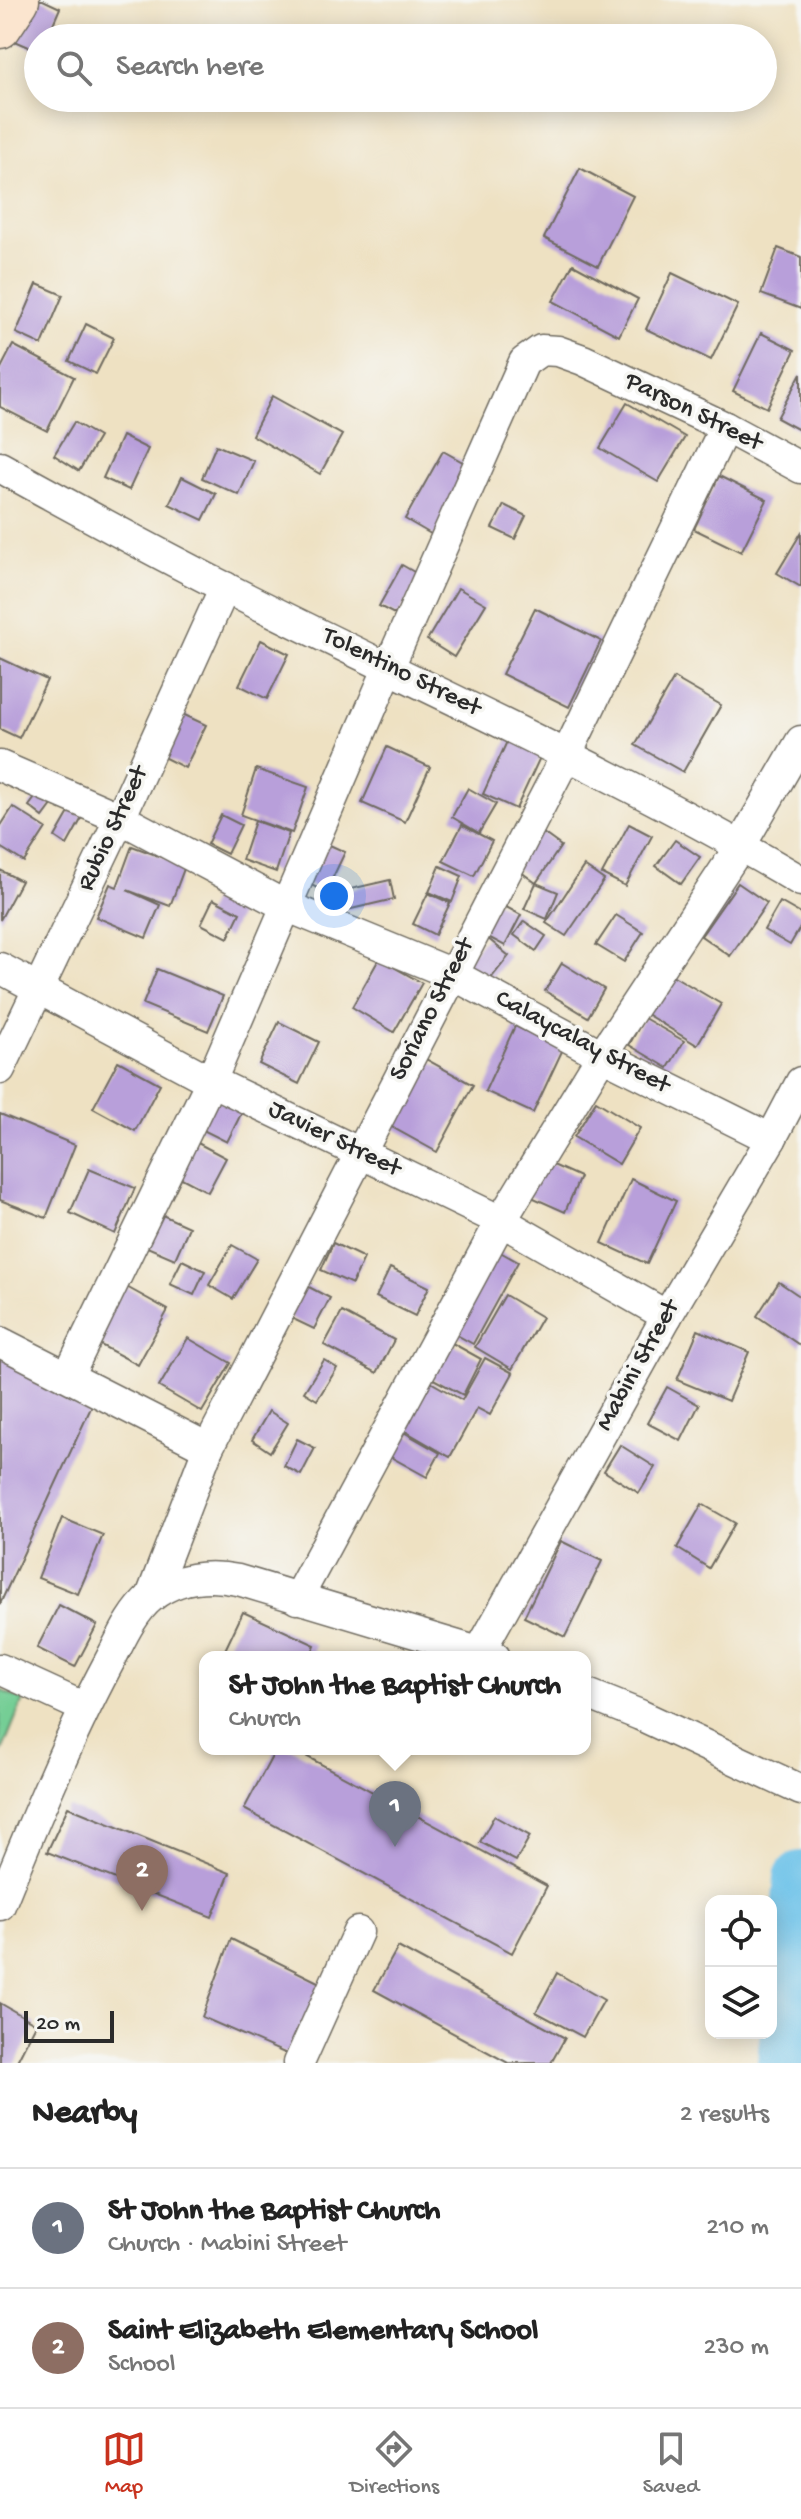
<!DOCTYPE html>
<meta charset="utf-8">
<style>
body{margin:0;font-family:"Gochi Hand",sans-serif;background:#f2f2f2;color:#222}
.controls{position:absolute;right:24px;bottom:24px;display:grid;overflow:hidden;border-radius:16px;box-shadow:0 4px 20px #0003}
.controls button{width:72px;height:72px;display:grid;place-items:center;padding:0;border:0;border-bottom:2px solid #e0e0e0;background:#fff;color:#222;font:40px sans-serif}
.scale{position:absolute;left:24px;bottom:20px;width:90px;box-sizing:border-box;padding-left:8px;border:4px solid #2b2b2b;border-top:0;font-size:22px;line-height:28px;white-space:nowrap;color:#2b2b2b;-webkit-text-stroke:6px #f6f6f2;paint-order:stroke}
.you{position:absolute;left:334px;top:896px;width:28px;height:28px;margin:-20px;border:6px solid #fff;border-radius:50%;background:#1a73e8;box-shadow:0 0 0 12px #1a73e833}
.badge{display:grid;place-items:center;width:52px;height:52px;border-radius:50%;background:#c8321e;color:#fff;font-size:26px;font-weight:700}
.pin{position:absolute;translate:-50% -66px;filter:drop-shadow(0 2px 4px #0008)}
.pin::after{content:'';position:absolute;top:42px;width:28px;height:24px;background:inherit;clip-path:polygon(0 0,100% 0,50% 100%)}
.popup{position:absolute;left:199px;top:1651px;width:392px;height:104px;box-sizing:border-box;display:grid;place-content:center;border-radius:16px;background:#fff;filter:drop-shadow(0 2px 6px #0005);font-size:26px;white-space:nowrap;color:#767676}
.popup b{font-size:30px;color:#222}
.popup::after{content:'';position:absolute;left:50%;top:100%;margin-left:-16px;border:16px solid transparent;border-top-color:#fff}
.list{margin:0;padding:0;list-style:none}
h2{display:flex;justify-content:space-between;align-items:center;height:104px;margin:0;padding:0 32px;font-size:34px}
h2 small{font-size:26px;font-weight:400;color:#767676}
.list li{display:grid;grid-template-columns:52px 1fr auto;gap:24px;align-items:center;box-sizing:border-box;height:120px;padding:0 32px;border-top:2px solid #e0e0e0}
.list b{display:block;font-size:30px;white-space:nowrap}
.list p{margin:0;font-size:26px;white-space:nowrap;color:#767676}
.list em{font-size:26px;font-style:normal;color:#767676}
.icon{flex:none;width:44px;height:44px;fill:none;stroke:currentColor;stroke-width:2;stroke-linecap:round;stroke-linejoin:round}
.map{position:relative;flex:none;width:801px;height:2063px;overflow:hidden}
.search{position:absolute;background:#fff;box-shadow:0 4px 20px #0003;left:24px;right:24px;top:24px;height:88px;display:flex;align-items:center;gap:20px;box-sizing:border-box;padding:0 28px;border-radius:44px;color:#767676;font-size:30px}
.sheet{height:344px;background:#fff}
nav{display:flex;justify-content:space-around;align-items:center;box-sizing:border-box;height:112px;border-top:2px solid #e0e0e0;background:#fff;font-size:22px;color:#767676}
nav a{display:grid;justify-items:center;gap:4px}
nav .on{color:#c8321e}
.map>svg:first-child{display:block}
.green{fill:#74ce95;stroke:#507c60;stroke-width:2}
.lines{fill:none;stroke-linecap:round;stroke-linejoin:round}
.river{stroke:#6dc2e9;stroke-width:54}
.building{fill:#b89fda}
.street-casing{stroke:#6f6b60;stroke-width:33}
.secondary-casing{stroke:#6f6b60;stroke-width:45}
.street{stroke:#fff;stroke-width:30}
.secondary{stroke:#fbe5cf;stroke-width:42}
.labels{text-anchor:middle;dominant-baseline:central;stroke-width:7;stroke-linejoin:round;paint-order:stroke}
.street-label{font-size:26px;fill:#2b2b2b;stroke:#f6f6f2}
</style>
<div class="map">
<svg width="801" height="2063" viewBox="0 0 801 2063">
<rect width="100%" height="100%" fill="#f6f6f2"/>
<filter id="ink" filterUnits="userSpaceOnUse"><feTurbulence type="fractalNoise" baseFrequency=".0125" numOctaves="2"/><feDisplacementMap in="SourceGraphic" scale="16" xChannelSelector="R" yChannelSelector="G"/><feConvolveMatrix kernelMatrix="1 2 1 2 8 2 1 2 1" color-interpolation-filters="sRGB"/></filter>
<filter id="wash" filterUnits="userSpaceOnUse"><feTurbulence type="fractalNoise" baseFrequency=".006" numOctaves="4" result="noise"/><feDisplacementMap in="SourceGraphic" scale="32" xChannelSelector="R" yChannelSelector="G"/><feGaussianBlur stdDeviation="1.8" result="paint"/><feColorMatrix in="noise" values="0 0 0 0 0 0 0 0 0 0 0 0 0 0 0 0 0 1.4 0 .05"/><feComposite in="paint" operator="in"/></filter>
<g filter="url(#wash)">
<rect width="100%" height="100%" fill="#eee1c2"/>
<path class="green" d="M0 1690 23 1700 0 1756Z"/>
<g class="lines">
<path class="river" d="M784 2063 801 1878"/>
</g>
<g id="blocks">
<g class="building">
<path d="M34 0H43L60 8 47 38H38V51L15 41Z"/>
<path d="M580 168 633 196 598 266 544 238Z"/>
<path d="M778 248 801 257V309L761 294Z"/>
<path d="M573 264 638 299 619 336 553 301Z"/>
<path d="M672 273 738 305 711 360 646 329Z"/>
<path d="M37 284 63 295 42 345 16 333Z"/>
<path d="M86 324 114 338 96 374 69 361Z"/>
<path d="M761 333 795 350 767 408 733 391Z"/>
<path d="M13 345 74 377 47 431 0 407V370Z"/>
<path d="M801 373V431L777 418Z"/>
<path d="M272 396 342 435 320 474 252 435Z"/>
<path d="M627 403 685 437 658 482 600 448Z"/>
<path d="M74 422 99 437 79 471 54 455Z"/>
<path d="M122 436 148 449 129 490 103 478Z"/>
<path d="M216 445 254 461 239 495 202 478Z"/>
<path d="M443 451 475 469 436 537 405 519Z"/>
<path d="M719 476 767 500 741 552 694 529Z"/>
<path d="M182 477 216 494 203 520 169 504Z"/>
<path d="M504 505 526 516 515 539 492 528Z"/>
<path d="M801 533V587L777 573Z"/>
<path d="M402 565 421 576 398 616 379 606Z"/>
<path d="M458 588 486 604 454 657 427 640Z"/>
<path d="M535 608 601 641 569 707 502 674Z"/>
<path d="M261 640 289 654 267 699 239 685Z"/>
<path d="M0 658 47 680 19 738 0 729Z"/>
<path d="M674 678 721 705 683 772 635 745Z"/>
<path d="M176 711 206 725 185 768 155 753Z"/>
<path d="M509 737 542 753 516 809 483 794Z"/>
<path d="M387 747 430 767 405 822 362 803Z"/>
<path d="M256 769 308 787 292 833 241 815Z"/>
<path d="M468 788 496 804 479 833 452 817Z"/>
<path d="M38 794 52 805 43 817 29 806Z"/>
<path d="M13 807 46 828 24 862 0 847V827Z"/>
<path d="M71 809 83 816 67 845 55 837Z"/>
<path d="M221 815 241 825 227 854 207 844Z"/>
<path d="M255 821 289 833 276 872 242 860Z"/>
<path d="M629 824 652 836 625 886 602 874Z"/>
<path d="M462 825 492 841 474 876 443 861Z"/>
<path d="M539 830 561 846 536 883 513 866Z"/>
<path d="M319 840 345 852 326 892 300 880Z"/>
<path d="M675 840 700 857 681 884 656 866Z"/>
<path d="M132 846 185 866 170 906 127 890 160 905 146 938 96 917 110 884 117 887Z"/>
<path d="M440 866 462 876 452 902 429 892Z"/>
<path d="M584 866 604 880 566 936 546 923Z"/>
<path d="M0 870 21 881 0 920Z"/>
<path d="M390 880 394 899 347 910 342 891Z"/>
<path d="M536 883 558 892 547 919 524 909Z"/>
<path d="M738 883 767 903 730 956 701 936Z"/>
<path d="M428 893 450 903 435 935 413 924Z"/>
<path d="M213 899 240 913 228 938 201 924Z"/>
<path d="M493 900 521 915 505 946 477 931Z"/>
<path d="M780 902 801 914V926L790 945 764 930Z"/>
<path d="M616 915 643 932 624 962 596 945Z"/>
<path d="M524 921 546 936 536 951 514 935Z"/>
<path d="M486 937 509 956 488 982 464 963Z"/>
<path d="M379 959 422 983 394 1032 352 1007Z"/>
<path d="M562 963 604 989 588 1017 545 991Z"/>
<path d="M157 969 223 996 208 1031 143 1004Z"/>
<path d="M667 972 721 1004 697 1045 643 1012Z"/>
<path d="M644 1018 684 1041 668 1068 629 1045Z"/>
<path d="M279 1022 319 1042 299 1084 259 1064Z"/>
<path d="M515 1026 563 1049 533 1113 485 1091Z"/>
<path d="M426 1059 473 1085 437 1152 390 1126Z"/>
<path d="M118 1061 160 1084 135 1131 93 1108Z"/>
<path d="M214 1098 242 1112 227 1142 199 1128Z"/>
<path d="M596 1101 640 1128 619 1164 574 1137Z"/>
<path d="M0 1114 75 1145 46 1218 0 1200Z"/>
<path d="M192 1140 226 1158 208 1192 174 1174Z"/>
<path d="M542 1160 580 1177 565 1212 527 1195Z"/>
<path d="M89 1169 135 1188 115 1234 70 1213Z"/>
<path d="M631 1179 676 1201 647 1264 602 1243Z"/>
<path d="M160 1214 189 1227 175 1259 147 1247Z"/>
<path d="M333 1243 364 1258 352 1284 321 1270Z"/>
<path d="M232 1245 257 1259 233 1299 209 1285Z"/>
<path d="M493 1248 518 1262 473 1344 448 1330Z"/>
<path d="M182 1260 205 1271 194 1295 170 1284Z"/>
<path d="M390 1268 429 1287 415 1316 376 1297Z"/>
<path d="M779 1282 801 1297V1346L757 1316Z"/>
<path d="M123 1285 168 1310 138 1365 93 1341Z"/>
<path d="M305 1285 330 1298 314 1329 289 1317Z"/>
<path d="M505 1295 542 1317 512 1369 475 1347Z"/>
<path d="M342 1312 394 1340 377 1373 324 1345Z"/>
<path d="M698 1330 749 1352 728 1401 677 1380Z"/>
<path d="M188 1338 231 1363 202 1412 159 1387Z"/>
<path d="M443 1338 481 1359 463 1395 424 1374Z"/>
<path d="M0 1354 95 1399 0 1604Z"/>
<path d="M485 1358 513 1373 490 1415 477 1408 450 1457 400 1428 427 1380 462 1400Z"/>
<path d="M324 1360 337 1368 317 1400 304 1392Z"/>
<path d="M667 1387 699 1405 681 1441 647 1423Z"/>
<path d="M269 1411 288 1423 270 1452 252 1440Z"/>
<path d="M393 1426 440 1453 427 1477 380 1451Z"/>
<path d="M297 1439 315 1448 301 1475 284 1466Z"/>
<path d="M620 1445 655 1467 639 1493 604 1471Z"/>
<path d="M702 1504 735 1523 709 1568 677 1548Z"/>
<path d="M62 1518 103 1535 78 1594 38 1578Z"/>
<path d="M561 1541 602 1561 565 1637 524 1617Z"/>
<path d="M59 1605 97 1625 75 1667 37 1648Z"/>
<path d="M243 1612 315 1645 310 1657H235L224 1652Z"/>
<path d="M276 1749H293L547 1886 512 1953 244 1809Z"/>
<path d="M68 1807 230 1873 212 1917 47 1852Z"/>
<path d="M494 1816 530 1836 516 1861 480 1842Z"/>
<path d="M231 1939 324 1985 289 2055 202 2017Z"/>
<path d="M398 1947 565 2038 551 2063H508L374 1990Z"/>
<path d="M557 1973 604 2000 583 2037 536 2012Z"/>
<path d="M0 2003 36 2024 16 2063H0Z"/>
</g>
</g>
</g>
<g filter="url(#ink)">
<use href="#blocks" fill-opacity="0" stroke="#6f6b60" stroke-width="2"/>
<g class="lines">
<g class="street-casing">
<g id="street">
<path d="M0 467C74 508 149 549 224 587 417 685 615 771 801 881"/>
<path d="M0 766 120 818 286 906 452 974 602 1055 771 1139"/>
<path d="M0 968 211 1081 501 1221 667 1316"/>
<path d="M0 1069 120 818 225 587"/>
<path d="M0 1342 208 1448"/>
<path d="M68 1376 211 1081 389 667 524 362 541 350 558 351 583 360 725 427 801 468"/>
<path d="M151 1597 208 1448 567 754 725 427"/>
<path d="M297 1599 501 1221 602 1055 741 845 801 741"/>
<path d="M480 1651 667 1316 771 1139 801 1082"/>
<path d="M0 1669 85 1708"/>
<path d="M585 1693 640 1715 801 1790"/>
<path d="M0 1905C33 1824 67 1741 108 1664 120 1642 131 1614 151 1597 176 1577 208 1574 238 1580L495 1657"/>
<path d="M299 2063 358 1932"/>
</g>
</g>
<g class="secondary-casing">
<path id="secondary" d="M0 27 18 0"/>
</g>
<use href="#street" class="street"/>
<use href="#secondary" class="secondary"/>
</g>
</g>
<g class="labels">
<g class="street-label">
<text transform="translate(693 413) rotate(26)">Parson Street</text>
<text transform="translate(401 673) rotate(26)">Tolentino Street</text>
<text transform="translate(114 829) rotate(-65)">Rubio Street</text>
<text transform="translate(433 1010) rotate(-63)">Soriano Street</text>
<text transform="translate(582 1043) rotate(28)">Calaycalay Street</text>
<text transform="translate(334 1140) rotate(26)">Javier Street</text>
<text transform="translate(639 1366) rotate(-61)">Mabini Street</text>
</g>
</g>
</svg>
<div class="controls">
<button><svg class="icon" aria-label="locate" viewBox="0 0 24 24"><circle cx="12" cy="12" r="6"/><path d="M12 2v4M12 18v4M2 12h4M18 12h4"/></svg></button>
<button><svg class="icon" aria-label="layers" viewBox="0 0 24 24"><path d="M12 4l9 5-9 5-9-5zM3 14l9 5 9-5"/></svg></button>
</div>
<div class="scale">20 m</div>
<div class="you"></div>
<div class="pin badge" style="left:395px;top:1847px;background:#6b7280">1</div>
<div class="popup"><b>St John the Baptist Church</b>Church</div>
<div class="pin badge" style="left:142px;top:1911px;background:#8d6e63">2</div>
<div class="search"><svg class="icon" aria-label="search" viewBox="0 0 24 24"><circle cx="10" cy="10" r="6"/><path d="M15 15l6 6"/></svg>Search here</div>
</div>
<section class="sheet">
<h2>Nearby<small>2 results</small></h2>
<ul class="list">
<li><span class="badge" style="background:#6b7280">1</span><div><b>St John the Baptist Church</b><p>Church · Mabini Street</p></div><em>210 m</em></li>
<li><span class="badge" style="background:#8d6e63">2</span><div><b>Saint Elizabeth Elementary School</b><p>School</p></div><em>230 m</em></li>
</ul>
</section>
<nav>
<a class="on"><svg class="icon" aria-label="map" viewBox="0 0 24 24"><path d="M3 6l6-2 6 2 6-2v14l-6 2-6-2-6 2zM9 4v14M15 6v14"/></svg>Map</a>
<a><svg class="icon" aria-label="directions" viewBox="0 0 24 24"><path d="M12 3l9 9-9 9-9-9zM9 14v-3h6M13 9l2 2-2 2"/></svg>Directions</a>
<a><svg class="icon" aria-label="saved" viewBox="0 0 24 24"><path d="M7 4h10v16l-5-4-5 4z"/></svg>Saved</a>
</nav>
